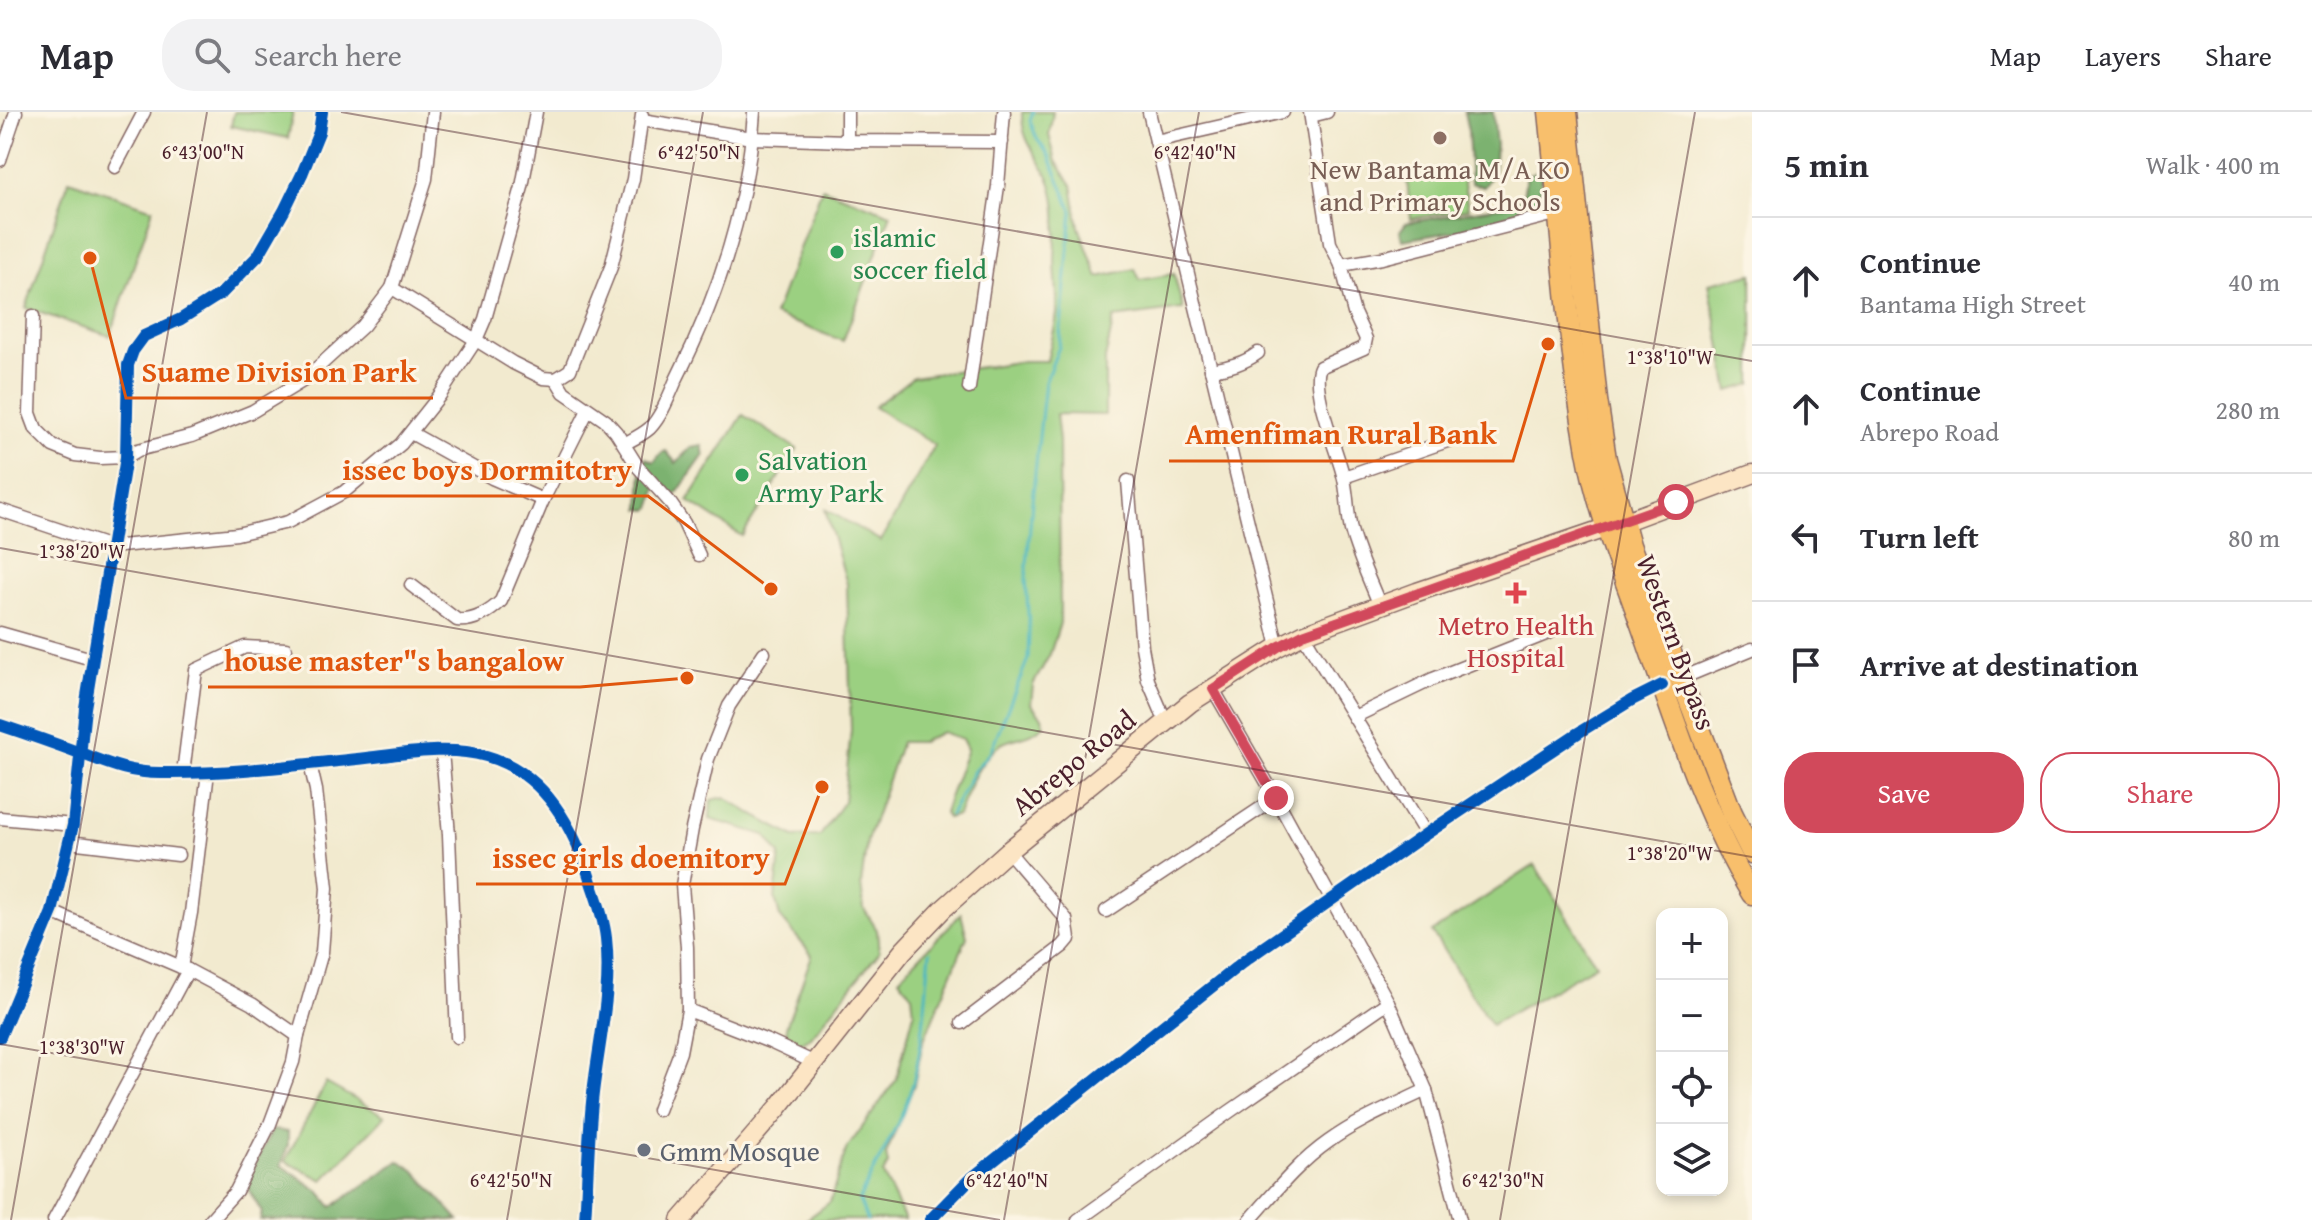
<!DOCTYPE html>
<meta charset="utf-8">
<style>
body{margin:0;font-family:"Gentium Book Plus",serif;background:#f2f2f3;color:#2b2b33}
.controls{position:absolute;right:24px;bottom:24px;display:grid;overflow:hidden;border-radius:16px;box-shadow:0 4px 12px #0003}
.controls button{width:72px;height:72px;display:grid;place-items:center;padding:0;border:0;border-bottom:2px solid #e1e1e2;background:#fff;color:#2b2b33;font:40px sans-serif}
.stop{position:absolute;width:24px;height:24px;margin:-18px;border:6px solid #d1495b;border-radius:50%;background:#fff}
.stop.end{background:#d1495b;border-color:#fff;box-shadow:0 2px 8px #0008}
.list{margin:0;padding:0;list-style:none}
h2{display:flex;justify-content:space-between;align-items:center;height:104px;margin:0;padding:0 32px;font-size:34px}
h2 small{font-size:26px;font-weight:400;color:#7c7c81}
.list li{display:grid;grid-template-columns:52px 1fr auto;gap:24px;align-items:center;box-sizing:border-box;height:128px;padding:0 32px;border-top:2px solid #e1e1e2}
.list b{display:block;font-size:30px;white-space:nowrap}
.list p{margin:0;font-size:26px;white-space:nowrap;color:#7c7c81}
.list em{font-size:26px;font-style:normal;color:#7c7c81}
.actions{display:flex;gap:16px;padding:24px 32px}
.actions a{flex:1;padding:18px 0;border:2px solid #d1495b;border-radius:32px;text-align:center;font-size:28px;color:#d1495b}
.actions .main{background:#d1495b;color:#fff}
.icon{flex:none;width:44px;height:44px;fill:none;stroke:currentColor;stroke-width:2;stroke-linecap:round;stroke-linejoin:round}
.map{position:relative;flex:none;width:1752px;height:1108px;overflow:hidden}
header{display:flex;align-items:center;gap:48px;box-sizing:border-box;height:112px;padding:0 40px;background:#fff;border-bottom:2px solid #e1e1e2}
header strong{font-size:38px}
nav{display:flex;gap:44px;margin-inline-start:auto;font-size:28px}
.search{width:560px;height:72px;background:#f2f2f3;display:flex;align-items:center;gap:20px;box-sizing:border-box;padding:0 28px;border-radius:32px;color:#7c7c81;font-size:30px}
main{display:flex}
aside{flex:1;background:#fff}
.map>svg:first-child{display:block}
.green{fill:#9bd081;stroke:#727856;stroke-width:2}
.forest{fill:#7cb26f;stroke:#63684d;stroke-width:2}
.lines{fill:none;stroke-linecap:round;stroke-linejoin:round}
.stream{stroke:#49b7c1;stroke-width:3}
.minor-casing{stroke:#856664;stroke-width:15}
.secondary-casing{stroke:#856664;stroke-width:21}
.trunk-casing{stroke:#856664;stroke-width:23}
.minor{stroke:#fff;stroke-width:12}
.secondary{stroke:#fce5c4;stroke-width:18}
.trunk{stroke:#f8bf6c;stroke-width:20}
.cycleway-casing{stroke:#fcf5e5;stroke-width:17}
.cycleway{stroke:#0057b8;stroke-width:12}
.route{stroke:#d1495b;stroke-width:10}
.ticks{fill:none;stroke:#4a1f2b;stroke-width:2;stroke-opacity:0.45}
.education-dot{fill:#8d6e63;stroke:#fcf5e5;stroke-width:3}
.leisure-dot{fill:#2e9e5b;stroke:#fcf5e5;stroke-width:3}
.health-dot{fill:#e0444e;stroke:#fcf5e5;stroke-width:3}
.worship-dot{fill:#6b7280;stroke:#fcf5e5;stroke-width:3}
.labels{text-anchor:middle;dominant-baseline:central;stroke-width:6;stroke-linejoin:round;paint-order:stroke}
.education-label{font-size:28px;fill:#785e54;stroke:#fcf5e5}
.leisure-label{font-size:28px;fill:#27864d;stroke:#fcf5e5;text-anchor:start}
.health-label{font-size:28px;fill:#be3a42;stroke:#fcf5e5}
.street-label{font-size:28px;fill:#4a1f2b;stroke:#fcf5e5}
.worship-label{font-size:28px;fill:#5b616d;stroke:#fcf5e5;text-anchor:start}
.ticks-label{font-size:20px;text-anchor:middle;fill:#4a1f2b;stroke:#fcf5e5;stroke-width:6;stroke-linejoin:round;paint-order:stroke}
.leader{fill:none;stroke:#e0560e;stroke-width:3}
.callout-dot{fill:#e0560e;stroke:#fcf5e5;stroke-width:3}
.callout-label{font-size:30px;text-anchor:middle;font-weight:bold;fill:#e0560e;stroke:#fcf5e5;stroke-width:6;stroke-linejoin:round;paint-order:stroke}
</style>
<header>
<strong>Map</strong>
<div class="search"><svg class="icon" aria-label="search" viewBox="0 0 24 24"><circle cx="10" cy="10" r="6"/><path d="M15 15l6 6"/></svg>Search here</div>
<nav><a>Map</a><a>Layers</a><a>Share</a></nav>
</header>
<main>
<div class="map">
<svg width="1752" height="1108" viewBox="0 0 1752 1108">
<rect width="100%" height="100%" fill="#fcf5e5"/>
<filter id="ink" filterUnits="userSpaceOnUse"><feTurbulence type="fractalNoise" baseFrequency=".0125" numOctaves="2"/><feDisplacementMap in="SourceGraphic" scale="16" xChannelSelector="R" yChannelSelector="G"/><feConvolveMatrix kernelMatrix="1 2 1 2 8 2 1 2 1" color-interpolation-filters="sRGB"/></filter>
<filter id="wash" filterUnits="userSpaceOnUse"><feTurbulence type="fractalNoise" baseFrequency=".006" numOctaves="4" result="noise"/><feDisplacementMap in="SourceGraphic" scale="32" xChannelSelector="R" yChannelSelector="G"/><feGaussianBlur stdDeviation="1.8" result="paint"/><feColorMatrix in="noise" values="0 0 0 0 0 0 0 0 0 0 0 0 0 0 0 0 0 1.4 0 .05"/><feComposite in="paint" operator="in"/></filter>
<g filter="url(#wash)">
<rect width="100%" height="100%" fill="#f2eacf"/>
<g class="green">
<path d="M234 0H293L288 26 231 14Z"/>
<path d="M1022 0H1053L1049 23 1056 49 1072 73 1079 115 1098 165 1135 157 1140 168 1174 162 1183 197 1114 206 1105 247V303L1056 302 1059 329 1060 511 1050 542 1033 573 1031 592 1042 605 1044 613C1027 628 1019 623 1003 631 981 642 966 681 958 703L947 706 944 701 946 694 967 637 962 627 942 620 922 630H901L867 729 861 772 864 797 877 818 879 840 811 925 801 931 788 930 786 915 812 843 780 805 775 786 780 743 765 723 710 707 711 688 725 685 750 701 794 725 820 724 844 689 851 618 847 472 825 397 881 429 935 333 874 295 913 265 1024 249H1047C1050 233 1055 217 1057 201 1058 183 1055 164 1055 146 1056 121 1059 96 1051 72 1041 43 1021 34 1022 0Z"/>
<path d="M1462 59 1468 97 1411 107 1407 69Z"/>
<path d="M69 68 153 97 110 224 26 196Z"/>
<path d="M822 76 891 102 843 229 774 203Z"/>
<path d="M1752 162V272L1729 279 1709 171Z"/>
<path d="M743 303 797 337 742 424 688 389Z"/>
<path d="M1535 753 1596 853 1491 913 1432 820Z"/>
<path d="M961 802 967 825 923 930 914 973 886 1042 888 1052 883 1062 905 1108H806L830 1090 846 1038 896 968 914 901 912 883 899 866Z"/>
<path d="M326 971 385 1004 323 1068 285 1049Z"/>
</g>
<g class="forest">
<path d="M1464 0H1493L1496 33 1494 60 1484 75 1471 71 1468 19Z"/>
<path d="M1537 59 1543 62 1538 87 1527 105 1506 111 1402 128 1400 119 1406 111 1514 92 1523 83 1527 63Z"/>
<path d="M702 333 704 343 672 388 666 382 667 374 658 372C653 381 656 390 649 398L640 397 642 357 646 346 654 350 661 341 666 339 676 351 691 335Z"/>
<path d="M272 1018 288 1020V1033L281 1053 319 1079 332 1095 399 1049 414 1058 459 1108H260L262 1100 245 1072Z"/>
</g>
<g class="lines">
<g class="stream">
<path d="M950 703 974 659 990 640 1028 547 1029 517 1026 466 1032 389 1045 270 1059 235 1072 99 1049 43 1037 27 1030 9 1033 0"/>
<path d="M867 1108 859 1088C877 1047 905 1008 915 963 924 923 926 881 930 840"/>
</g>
</g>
</g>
<g filter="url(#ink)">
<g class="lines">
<g class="minor-casing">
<g id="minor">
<path d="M1149 0 1278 535"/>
<path d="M1310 0 1330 131 1341 153 1382 146 1559 101"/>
<path d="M1311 4 1327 0"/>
<path d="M642 8 752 26 847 29 1002 30"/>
<path d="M847 29V0"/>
<path d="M1156 29 1283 0"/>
<path d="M0 48 16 0"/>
<path d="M115 55 144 0"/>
<path d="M1341 153 1354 201 1366 227 1364 236 1320 255C1310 276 1337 338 1343 363 1348 381 1347 400 1351 418 1358 444 1370 469 1380 494"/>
<path d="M392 176 513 251 543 266 556 267 564 280 606 309 616 320 638 355 668 388 684 411 699 443"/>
<path d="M33 204 30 301 36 317 53 334 75 343 100 346 126 345 138 338 192 324 253 299 304 268 363 214 392 176 426 67 433 0"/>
<path d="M1211 258C1229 255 1243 252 1258 241"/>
<path d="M556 267 570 258 611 155 633 67 642 3"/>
<path d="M969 276 998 74 1004 0"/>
<path d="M411 321 492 366 543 388"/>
<path d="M624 332C633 327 642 323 650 316 662 303 669 284 676 268 718 185 748 93 754 0"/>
<path d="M1344 365 1456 326"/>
<path d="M1128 369 1142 535 1148 568 1166 610"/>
<path d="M0 398 111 435 237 422 288 410 344 380 401 332 440 283 476 228 485 207 522 75 536 0"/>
<path d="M411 473 457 508C473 510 490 500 501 489L543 388 588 298"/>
<path d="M0 521 92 547"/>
<path d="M1303 522 1426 722"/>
<path d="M764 541 729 594 708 647 692 717 682 773 687 835 688 898 770 930 815 951"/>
<path d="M1682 566 1752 537"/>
<path d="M1213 577 1276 686 1388 890 1426 978 1460 1108"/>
<path d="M1354 605 1433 567 1551 520"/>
<path d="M0 613C27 622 53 631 80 641 109 652 129 661 161 661 229 662 298 653 366 646 404 642 447 633 486 644 546 661 575 718 592 773 598 790 604 808 606 826 612 879 599 929 593 981 588 1023 588 1066 585 1108"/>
<path d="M442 639 449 723 457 925"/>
<path d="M183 661 196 558 245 535 286 537"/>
<path d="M0 706 73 713"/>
<path d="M69 730 178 743"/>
<path d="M1106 799 1276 686"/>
<path d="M52 800 188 858 252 892 298 924"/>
<path d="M181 855 191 801 208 660"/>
<path d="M962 911 1063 834 1069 827 1066 807 1008 739"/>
<path d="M0 925 52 800 73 713 85 596 126 345 128 253 133 239 144 224 181 207 222 181 258 144 284 99 302 62 319 20 322 0"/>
<path d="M658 998 680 940 688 898"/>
<path d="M54 1108 188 858"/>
<path d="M210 1108 236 1079 270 1012 293 950 298 924 322 840 327 776 316 678 310 652"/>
<path d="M930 1108 968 1069 1248 846 1426 722 1578 621 1632 588 1662 573"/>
<path d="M1078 1108 1229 1000 1388 890"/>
<path d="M1250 1108C1274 1081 1298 1051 1328 1030 1358 1008 1393 994 1426 978"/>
</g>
</g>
<g class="secondary-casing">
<path id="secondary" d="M681 1108 778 996 903 839 943 797 1008 739 1190 591 1278 535 1303 522 1417 480 1623 410 1752 362"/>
</g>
<g class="trunk-casing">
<g id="trunk">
<path d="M1549 0C1561 113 1567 227 1587 339 1598 402 1624 463 1645 524 1676 612 1704 703 1752 782"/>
<path d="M1567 0 1597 288 1606 347 1630 433 1732 701 1752 741"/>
</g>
</g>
<use href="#minor" class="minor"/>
<use href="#secondary" class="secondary"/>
<use href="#trunk" class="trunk"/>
<g class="cycleway-casing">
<g id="cycleway">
<path d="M0 613C27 622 53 631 80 641 109 652 129 661 161 661 229 662 298 653 366 646 404 642 447 633 486 644 546 661 575 718 592 773 598 790 604 808 606 826 612 879 599 929 593 981 588 1023 588 1066 585 1108"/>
<path d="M0 925 52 800 73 713 85 596 126 345 128 253 133 239 144 224 181 207 222 181 258 144 284 99 302 62 319 20 322 0"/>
<path d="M930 1108 968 1069 1248 846 1426 722 1578 621 1632 588 1662 573"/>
</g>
</g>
<use href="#cycleway" class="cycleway"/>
</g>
</g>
<g class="lines" filter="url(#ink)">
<path class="route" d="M1276 686 1213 577 1278 535 1303 522 1676 390"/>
</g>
<path class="ticks" d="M341 0 1752 249M0 436 1752 745M0 932 1000 1108M11 1108 207 0M507 1108 703 0M1004 1108 1199 0M1500 1108 1695 0"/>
<circle class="education-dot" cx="1440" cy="26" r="8"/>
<g class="leisure-dot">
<circle cx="837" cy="140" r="8"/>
<circle cx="742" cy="363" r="8"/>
</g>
<path class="health-dot" d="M1512 469h8v8h8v8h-8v8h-8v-8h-8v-8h8z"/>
<circle class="worship-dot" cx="644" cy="1038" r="8"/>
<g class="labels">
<g class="education-label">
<text x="1440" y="56">New Bantama M/A KO<tspan x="1440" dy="32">and Primary Schools</tspan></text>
</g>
<g class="leisure-label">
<text x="853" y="124">islamic<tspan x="853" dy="32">soccer field</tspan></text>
<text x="758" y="347">Salvation<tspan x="758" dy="32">Army Park</tspan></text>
</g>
<g class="health-label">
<text x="1516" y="512">Metro Health<tspan x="1516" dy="32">Hospital</tspan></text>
</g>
<g class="street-label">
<text transform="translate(1677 530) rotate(70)">Western Bypass</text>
<text transform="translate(1073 650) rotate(-39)">Abrepo Road</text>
</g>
<g class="worship-label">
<text x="660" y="1038">Gmm Mosque</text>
</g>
</g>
<g class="ticks-label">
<text x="203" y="47">6°43'00"N</text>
<text x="699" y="47">6°42'50"N</text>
<text x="1195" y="47">6°42'40"N</text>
<text x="1670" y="252">1°38'10"W</text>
<text x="82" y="446">1°38'20"W</text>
<text x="1670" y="748">1°38'20"W</text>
<text x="82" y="942">1°38'30"W</text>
<text x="511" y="1075">6°42'50"N</text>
<text x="1007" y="1075">6°42'40"N</text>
<text x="1503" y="1075">6°42'30"N</text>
</g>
<path class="leader" d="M90 146L126 286H433M1548 232L1513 349H1169M771 477L648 384H326M687 566L580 575H208M822 675L785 772H476"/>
<g class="callout-dot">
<circle cx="90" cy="146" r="8"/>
<circle cx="1548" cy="232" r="8"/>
<circle cx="771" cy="477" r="8"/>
<circle cx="687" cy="566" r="8"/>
<circle cx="822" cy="675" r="8"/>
</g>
<g class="callout-label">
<text x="279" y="270">Suame Division Park</text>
<text x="1341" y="332">Amenfiman Rural Bank</text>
<text x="487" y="368">issec boys Dormitotry</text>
<text x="394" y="559">house master"s bangalow</text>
<text x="631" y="756">issec girls doemitory</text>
</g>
</svg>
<div class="controls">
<button>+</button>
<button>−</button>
<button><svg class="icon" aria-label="locate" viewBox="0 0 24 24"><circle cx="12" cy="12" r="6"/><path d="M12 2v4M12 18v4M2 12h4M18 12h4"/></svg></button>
<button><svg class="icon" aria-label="layers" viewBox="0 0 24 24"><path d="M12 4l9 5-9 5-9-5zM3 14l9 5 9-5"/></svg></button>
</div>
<div class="stop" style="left:1676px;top:390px"></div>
<div class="stop end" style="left:1276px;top:686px"></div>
</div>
<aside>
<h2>5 min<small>Walk · 400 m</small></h2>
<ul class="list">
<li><svg class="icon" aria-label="ahead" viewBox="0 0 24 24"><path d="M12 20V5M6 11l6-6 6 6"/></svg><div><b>Continue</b><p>Bantama High Street</p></div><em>40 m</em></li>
<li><svg class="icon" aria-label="ahead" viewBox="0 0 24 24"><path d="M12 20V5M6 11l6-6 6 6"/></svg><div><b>Continue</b><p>Abrepo Road</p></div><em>280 m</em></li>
<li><svg class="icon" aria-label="left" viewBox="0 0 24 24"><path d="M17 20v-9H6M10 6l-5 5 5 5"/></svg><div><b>Turn left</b></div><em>80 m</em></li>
<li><svg class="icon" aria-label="arrive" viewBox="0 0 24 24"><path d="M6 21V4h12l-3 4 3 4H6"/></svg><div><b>Arrive at destination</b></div></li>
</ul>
<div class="actions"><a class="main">Save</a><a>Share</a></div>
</aside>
</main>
